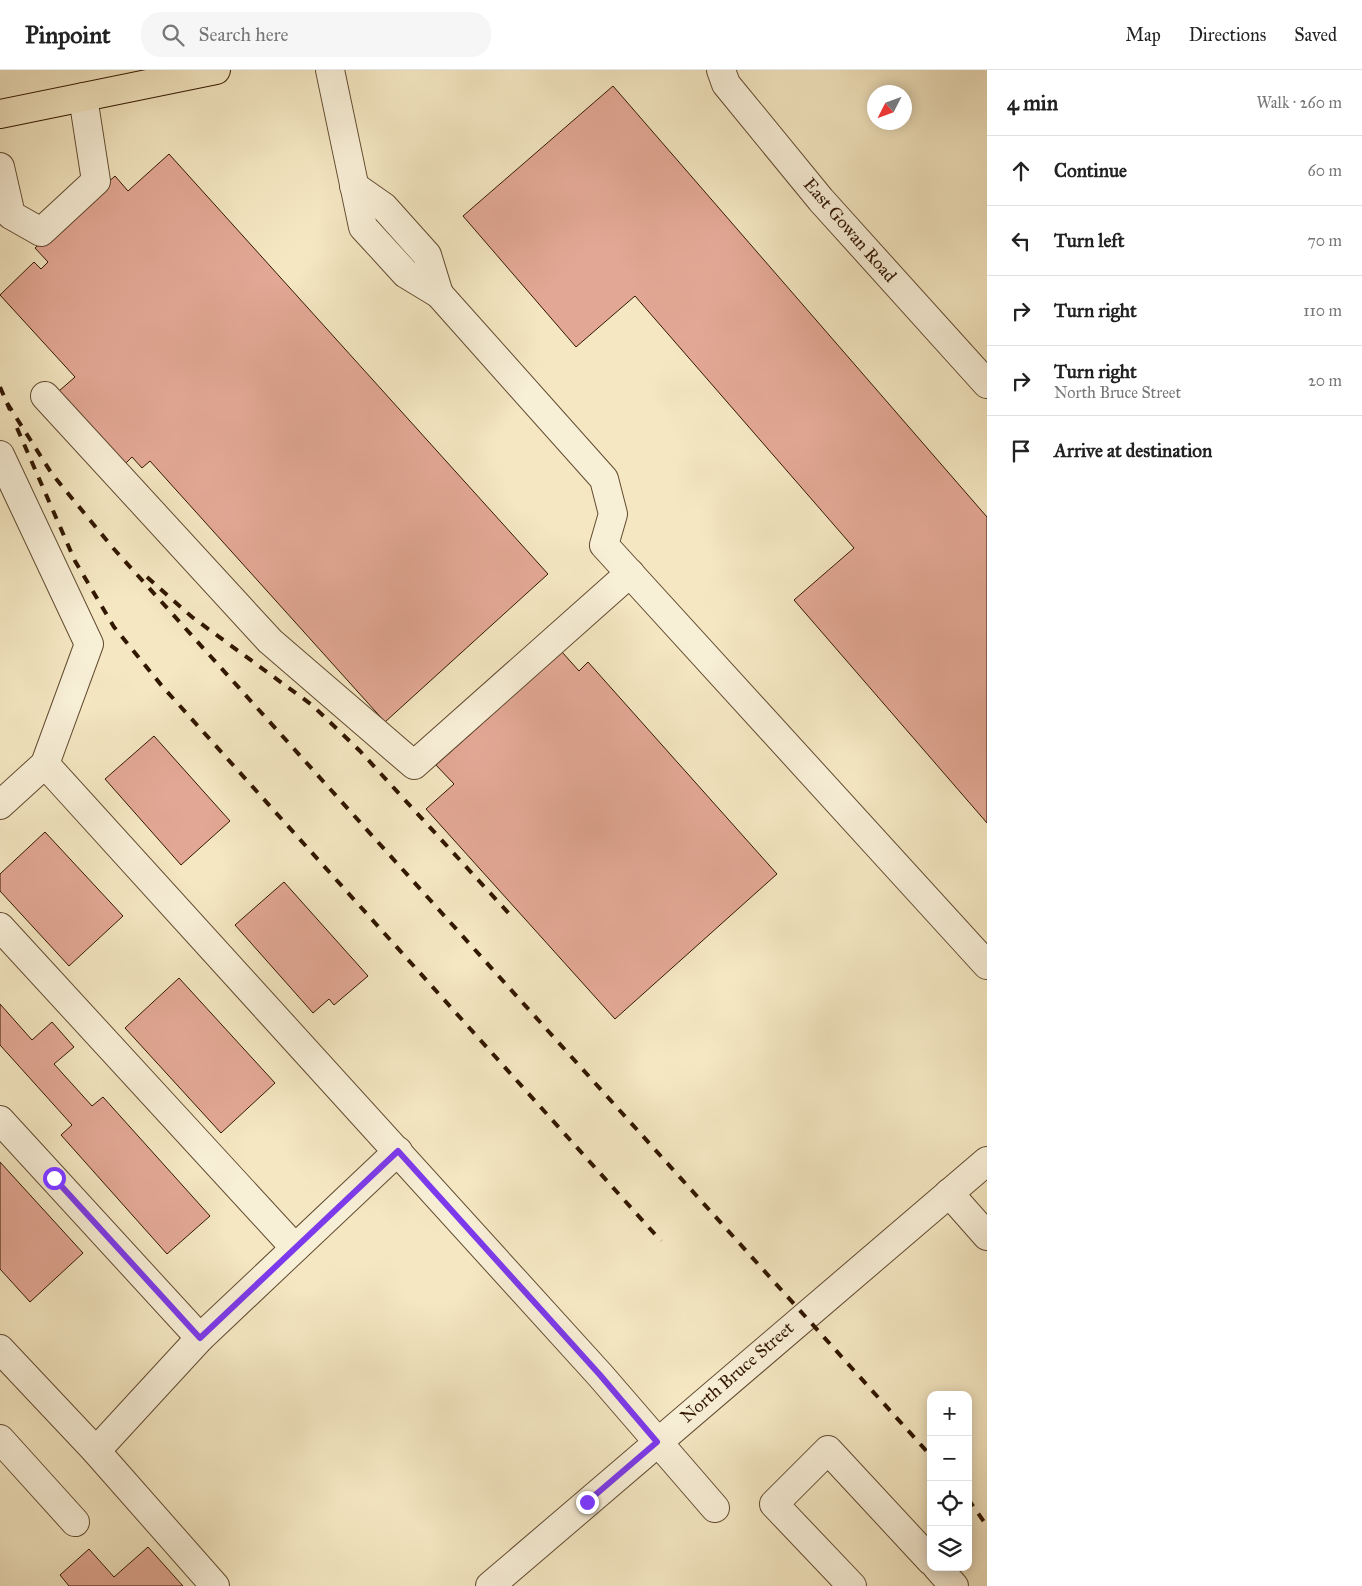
<!DOCTYPE html>
<meta charset="utf-8">
<style>
body{margin:0;font-family:"IM FELL Great Primer",serif;background:#f6f6f6;color:#222}
.controls{position:absolute;right:15px;bottom:15px;display:grid;overflow:hidden;border-radius:10px;box-shadow:0 2px 12px #0003}
.controls button{width:45px;height:45px;display:grid;place-items:center;padding:0;border:0;border-bottom:1px solid #e0e0e0;background:#fff;color:#222;font:25px sans-serif}
.compass{position:absolute;left:867px;top:15px;width:45px;height:45px;border-radius:50%;background:#fff;box-shadow:0 2px 12px #0003;rotate:228deg}
.stop{position:absolute;width:15px;height:15px;margin:-11px;border:4px solid #7c3aed;border-radius:50%;background:#fff}
.stop.end{background:#7c3aed;border-color:#fff;box-shadow:0 1px 5px #0008}
.list{margin:0;padding:0;list-style:none}
h2{display:flex;justify-content:space-between;align-items:center;height:65px;margin:0;padding:0 20px;font-size:21px}
h2 small{font-size:16px;font-weight:400;color:#767676}
.list li{display:grid;grid-template-columns:32px 1fr auto;gap:15px;align-items:center;box-sizing:border-box;height:70px;padding:0 20px;border-top:1px solid #e0e0e0}
.list b{display:block;font-size:19px;white-space:nowrap}
.list p{margin:0;font-size:16px;white-space:nowrap;color:#767676}
.list em{font-size:16px;font-style:normal;color:#767676}
.icon{flex:none;width:28px;height:28px;fill:none;stroke:currentColor;stroke-width:2;stroke-linecap:round;stroke-linejoin:round}
.map{position:relative;flex:none;width:987px;height:1516px;overflow:hidden}
header{display:flex;align-items:center;gap:30px;box-sizing:border-box;height:70px;padding:0 25px;background:#fff;border-bottom:1px solid #e0e0e0}
header strong{font-size:24px}
nav{display:flex;gap:28px;margin-inline-start:auto;font-size:18px}
.search{width:350px;height:45px;background:#f6f6f6;display:flex;align-items:center;gap:12px;box-sizing:border-box;padding:0 18px;border-radius:20px;color:#767676;font-size:19px}
main{display:flex}
aside{flex:1;background:#fff}
.map>svg:first-child{display:block}
.building{fill:#e3a895;stroke:#321700}
.lines{fill:none;stroke-linecap:round;stroke-linejoin:round}
.minor-casing{stroke:#624b30;stroke-width:30}
.major-casing{stroke:#321700;stroke-width:30}
.minor{stroke:#f8efd7;stroke-width:28}
.major{stroke:#f4e7c2;stroke-width:28}
.rail{stroke:#321700;stroke-width:4;stroke-dasharray:9 9;stroke-linecap:butt}
.route{stroke:#7c3aed;stroke-width:6}
.labels{text-anchor:middle;dominant-baseline:central;stroke-width:5;stroke-linejoin:round;paint-order:stroke}
.street-label{font-size:18px;fill:#321700;stroke:#f8efd7}
</style>
<header>
<strong>Pinpoint</strong>
<div class="search"><svg class="icon" aria-label="search" viewBox="0 0 24 24"><circle cx="10" cy="10" r="6"/><path d="M15 15l6 6"/></svg>Search here</div>
<nav><a>Map</a><a>Directions</a><a>Saved</a></nav>
</header>
<main>
<div class="map">
<svg width="987" height="1516" viewBox="0 0 987 1516">
<rect width="100%" height="100%" fill="#f4e7c2"/>
<filter id="stains"><feTurbulence type="fractalNoise" baseFrequency=".004" numOctaves="4"/><feColorMatrix values="0 0 0 0 .2 0 0 0 0 .09 0 0 0 0 .02 0 0 0 .5 -.17"/></filter>
<radialGradient id="worn" r=".72"><stop offset=".6" stop-color="#630" stop-opacity="0"/><stop offset="1" stop-color="#630" stop-opacity=".3"/></radialGradient>
<g class="building">
<path d="M613 16 987 447V753L794 530 854 478 635 226 576 277 463 146Z"/>
<path d="M169 84 548 504 385 652 150 391 142 398 132 387 125 394 59 321 75 307 0 225 34 192 41 199 48 192 35 178 115 106 128 121Z"/>
<path d="M562 582 579 601 588 592 777 804 615 949 426 739 454 714 436 695Z"/>
<path d="M154 666 230 751 181 795 105 709Z"/>
<path d="M45 762 123 846 69 896 0 821V804Z"/>
<path d="M284 812 368 906 334 935 329 929 313 943 235 855Z"/>
<path d="M179 908 275 1013 221 1063 125 958Z"/>
<path d="M0 934 32 970 52 952 74 977 54 994 92 1036 103 1027 210 1146 167 1184 61 1065 72 1055 0 975Z"/>
<path d="M0 1092 83 1183 30 1232 0 1199Z"/>
<path d="M148 1477 183 1516H69L60 1505 89 1479 114 1507Z"/>
</g>
<g class="lines">
<g class="minor-casing">
<g id="minor">
<path d="M330 0 363 157 406 204 439 224 604 409 613 444 604 475 987 895"/>
<path d="M721 0 726 14 821 130 987 314"/>
<path d="M0 97 11 145 41 162 96 111 83 27"/>
<path d="M354 116 384 137 427 185 439 224"/>
<path d="M45 326 270 571 414 695 630 503"/>
<path d="M0 385 89 574 45 694 0 735"/>
<path d="M45 694 600 1305 715 1438"/>
<path d="M0 857 295 1178"/>
<path d="M0 1050 200 1268"/>
<path d="M949 1123 987 1166"/>
<path d="M0 1279 96 1381 215 1516"/>
<path d="M0 1369 75 1452"/>
<path d="M96 1381 200 1268 398 1081"/>
<path d="M937 1497 954 1516"/>
<path d="M490 1516 987 1091"/>
<path d="M852 1516 774 1434 828 1380 931 1491"/>
</g>
</g>
<g class="major-casing">
<path id="major" d="M0 44 216 0"/>
</g>
<use href="#minor" class="minor"/>
<use href="#major" class="major"/>
<g class="rail">
<path d="M0 317 10 340"/>
<path d="M7 333 52 404 113 478 931 1386"/>
<path d="M17 358 75 491 114 557 162 616 661 1171"/>
<path d="M147 507 192 547 312 635 360 681 513 848"/>
<path d="M968 1429 987 1456"/>
</g>
</g>
<g class="lines">
<path class="route" d="M54 1108 200 1268 398 1081 600 1305 657 1372 587 1432"/>
</g>
<g class="labels">
<g class="street-label">
<text transform="translate(850 160) rotate(49)">East Gowan Road</text>
<text transform="translate(737 1302) rotate(-41)">North Bruce Street</text>
</g>
</g>
<rect width="100%" height="100%" filter="url(#stains)"/>
<rect width="100%" height="100%" fill="url(#worn)"/>
</svg>
<div class="controls">
<button>+</button>
<button>−</button>
<button><svg class="icon" aria-label="locate" viewBox="0 0 24 24"><circle cx="12" cy="12" r="6"/><path d="M12 2v4M12 18v4M2 12h4M18 12h4"/></svg></button>
<button><svg class="icon" aria-label="layers" viewBox="0 0 24 24"><path d="M12 4l9 5-9 5-9-5zM3 14l9 5 9-5"/></svg></button>
</div>
<svg class="compass" viewBox="-18 -18 36 36"><path d="M0-13l5 13h-10z" fill="#e53935"/><path d="M0 13l5-13h-10z" fill="#767676"/></svg>
<div class="stop" style="left:54px;top:1108px"></div>
<div class="stop end" style="left:587px;top:1432px"></div>
</div>
<aside>
<h2>4 min<small>Walk · 260 m</small></h2>
<ul class="list">
<li><svg class="icon" aria-label="ahead" viewBox="0 0 24 24"><path d="M12 20V5M6 11l6-6 6 6"/></svg><div><b>Continue</b></div><em>60 m</em></li>
<li><svg class="icon" aria-label="left" viewBox="0 0 24 24"><path d="M17 20v-9H6M10 6l-5 5 5 5"/></svg><div><b>Turn left</b></div><em>70 m</em></li>
<li><svg class="icon" aria-label="right" viewBox="0 0 24 24"><path d="M7 20v-9h11M14 6l5 5-5 5"/></svg><div><b>Turn right</b></div><em>110 m</em></li>
<li><svg class="icon" aria-label="right" viewBox="0 0 24 24"><path d="M7 20v-9h11M14 6l5 5-5 5"/></svg><div><b>Turn right</b><p>North Bruce Street</p></div><em>20 m</em></li>
<li><svg class="icon" aria-label="arrive" viewBox="0 0 24 24"><path d="M6 21V4h12l-3 4 3 4H6"/></svg><div><b>Arrive at destination</b></div></li>
</ul>
</aside>
</main>
